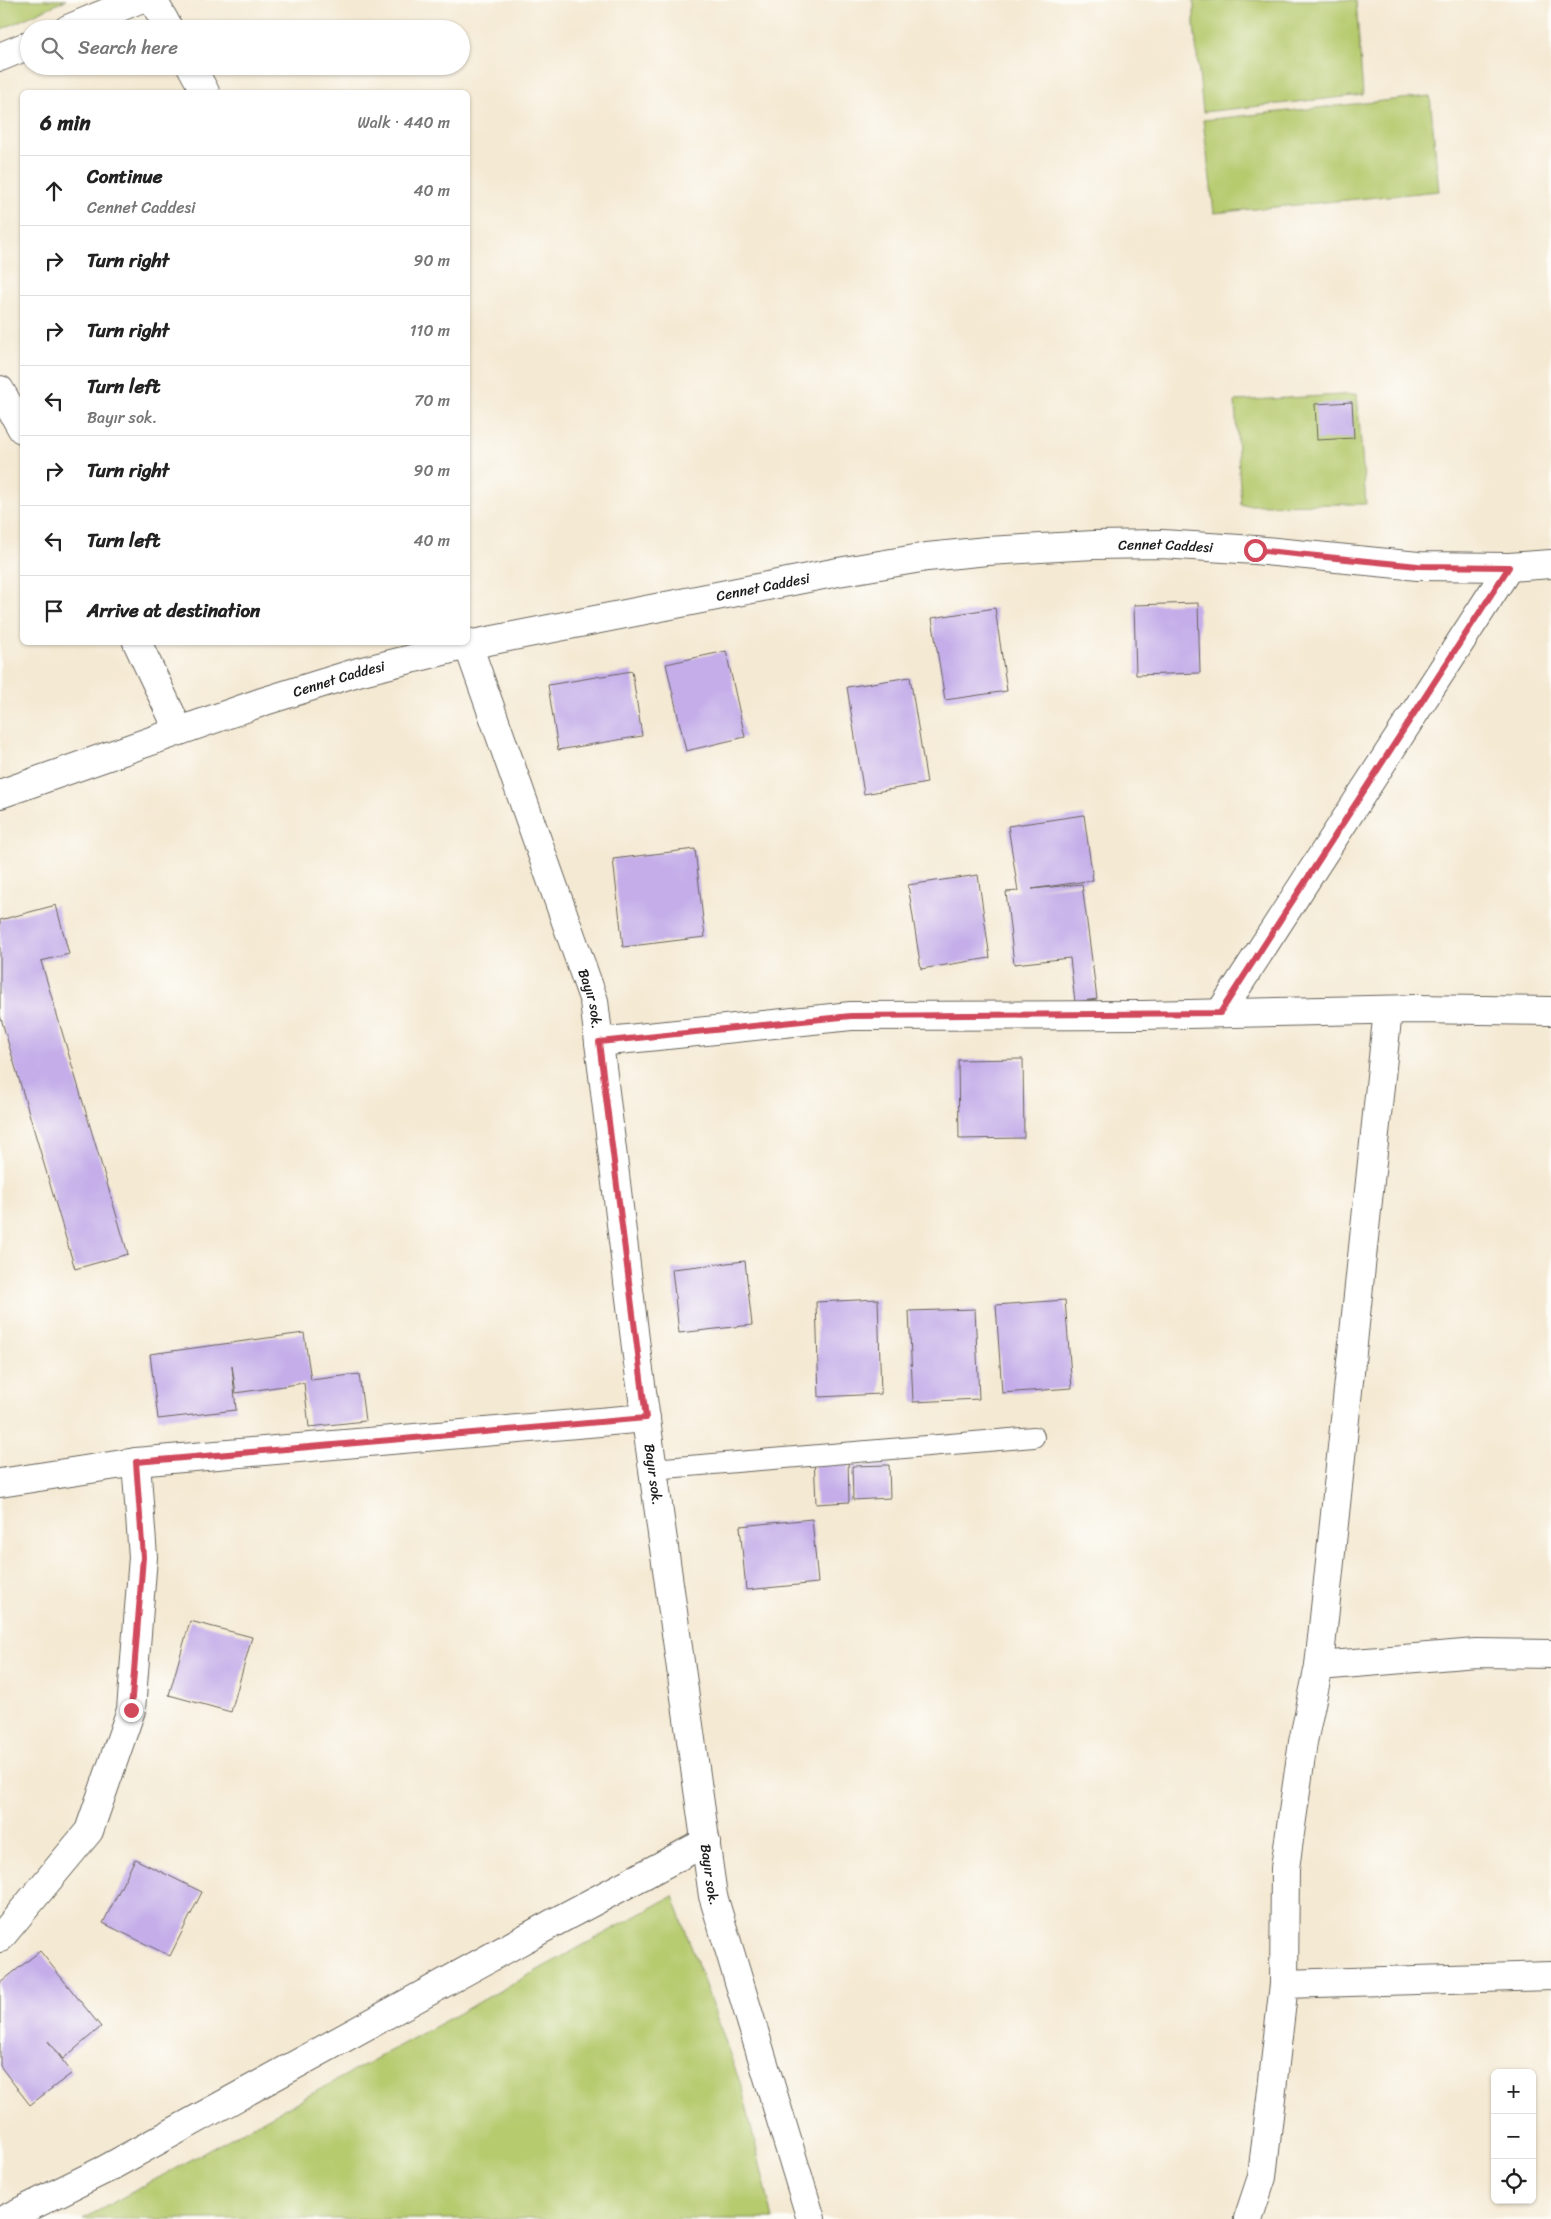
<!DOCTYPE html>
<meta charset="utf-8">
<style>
body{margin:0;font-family:Sriracha,sans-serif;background:#f2f2f2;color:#222}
.controls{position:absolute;right:15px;bottom:15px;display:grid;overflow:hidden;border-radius:8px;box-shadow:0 1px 4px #0004}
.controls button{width:45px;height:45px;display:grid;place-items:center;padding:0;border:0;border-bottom:1px solid #e0e0e0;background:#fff;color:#222;font:25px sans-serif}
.stop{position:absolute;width:15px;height:15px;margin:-11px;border:4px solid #d1495b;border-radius:50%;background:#fff}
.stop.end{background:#d1495b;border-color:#fff;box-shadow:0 1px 5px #0008}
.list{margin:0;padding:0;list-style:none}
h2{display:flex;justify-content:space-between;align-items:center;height:65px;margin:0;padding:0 20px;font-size:21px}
h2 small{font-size:16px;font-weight:400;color:#767676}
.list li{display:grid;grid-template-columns:32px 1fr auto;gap:15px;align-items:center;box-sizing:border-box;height:70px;padding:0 20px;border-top:1px solid #e0e0e0}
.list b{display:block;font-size:19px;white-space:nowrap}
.list p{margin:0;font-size:16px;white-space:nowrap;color:#767676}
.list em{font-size:16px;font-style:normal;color:#767676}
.icon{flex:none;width:28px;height:28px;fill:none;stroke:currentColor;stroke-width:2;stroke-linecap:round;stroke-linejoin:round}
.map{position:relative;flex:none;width:1551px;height:2219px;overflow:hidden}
.search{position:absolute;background:#fff;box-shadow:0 1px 4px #0004;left:20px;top:20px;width:450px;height:55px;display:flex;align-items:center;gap:12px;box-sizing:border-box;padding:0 18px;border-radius:28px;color:#767676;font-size:19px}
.panel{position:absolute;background:#fff;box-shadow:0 1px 4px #0004;left:20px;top:90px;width:450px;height:555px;border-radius:8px}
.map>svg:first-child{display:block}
.green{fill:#b6ca6e;stroke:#697345}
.building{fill:#c4ade9}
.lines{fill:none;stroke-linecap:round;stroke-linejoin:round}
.service-casing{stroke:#68645c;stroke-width:22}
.minor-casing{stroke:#68645c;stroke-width:30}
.tertiary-casing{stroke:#68645c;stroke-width:30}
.service{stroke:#fff;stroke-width:20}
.minor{stroke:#fff;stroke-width:28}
.tertiary{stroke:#fff;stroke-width:28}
.route{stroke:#d1495b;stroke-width:6}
.labels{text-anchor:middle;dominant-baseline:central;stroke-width:4.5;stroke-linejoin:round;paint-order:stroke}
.street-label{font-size:14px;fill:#1c1c1c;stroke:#fdfcf7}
</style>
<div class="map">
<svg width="1551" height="2219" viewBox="0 0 1551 2219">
<rect width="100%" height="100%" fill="#fdfcf7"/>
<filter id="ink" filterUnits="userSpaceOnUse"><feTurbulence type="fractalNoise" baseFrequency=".02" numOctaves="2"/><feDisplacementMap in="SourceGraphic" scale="10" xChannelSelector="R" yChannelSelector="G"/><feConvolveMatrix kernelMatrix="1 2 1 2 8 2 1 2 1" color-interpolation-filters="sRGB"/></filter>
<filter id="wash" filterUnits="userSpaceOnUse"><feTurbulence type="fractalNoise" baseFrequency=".0096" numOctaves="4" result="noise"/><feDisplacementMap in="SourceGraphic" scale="20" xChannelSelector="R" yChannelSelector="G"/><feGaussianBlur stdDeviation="1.12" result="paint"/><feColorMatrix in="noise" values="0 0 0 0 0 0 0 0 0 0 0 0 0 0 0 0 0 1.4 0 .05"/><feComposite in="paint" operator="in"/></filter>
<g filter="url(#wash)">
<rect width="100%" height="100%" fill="#f4e9d3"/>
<g class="green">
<path d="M0 0H66L0 30Z"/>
<path d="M1194 0H1356L1363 95 1203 112 1194 26Z"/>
<path d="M1430 96 1439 191 1214 213 1203 120Z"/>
<path d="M1357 394 1366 504 1241 505 1235 401Z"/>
<path d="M673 1896 742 2088 773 2219H83Z"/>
</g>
<g id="blocks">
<g class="building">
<path d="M1352 402 1354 438 1317 440 1315 404Z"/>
<path d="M1198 603 1200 673 1136 675 1134 605Z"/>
<path d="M995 608 1007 691 945 700 932 618Z"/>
<path d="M726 651 745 737 686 751 666 664Z"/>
<path d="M632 671 642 736 558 750 548 685Z"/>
<path d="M910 677 927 783 864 794 847 687Z"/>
<path d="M1084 815 1093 880 1032 889 1082 884 1097 999 1075 1002 1070 958 1014 964 1006 892 1018 891 1008 826Z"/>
<path d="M695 849 705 937 623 947 613 859Z"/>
<path d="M978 875 990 958 921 969 908 885Z"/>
<path d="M56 905 69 954 41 961 128 1254 75 1269 0 1015V920Z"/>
<path d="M1023 1059 1024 1138 959 1139 958 1060Z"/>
<path d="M745 1261 752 1325 679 1333 672 1269Z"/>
<path d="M878 1299 881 1394 819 1397 816 1302Z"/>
<path d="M1065 1300 1072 1388 1002 1393 996 1305Z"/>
<path d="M975 1309 979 1399 913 1402 909 1311Z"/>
<path d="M304 1333 311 1380 359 1374 365 1421 309 1427 304 1383 236 1393 232 1366 236 1410 158 1419 150 1354Z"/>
<path d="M848 1457 849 1502 816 1504 814 1458Z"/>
<path d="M889 1465 890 1498 853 1500 852 1466Z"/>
<path d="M812 1519 818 1583 746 1590 740 1526Z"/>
<path d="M190 1621 252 1637 231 1712 169 1695Z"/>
<path d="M135 1859 202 1892 170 1956 103 1923Z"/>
<path d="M40 1951 101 2027 63 2059 48 2041 72 2073 30 2105 0 2066V1983Z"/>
</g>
</g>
</g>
<g filter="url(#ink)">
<use href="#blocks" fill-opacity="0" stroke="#68645c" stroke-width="1"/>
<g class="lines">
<g class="service-casing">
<path id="service" d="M653 1469 1034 1437"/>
</g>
<g class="minor-casing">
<g id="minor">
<path d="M153 0 169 29"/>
<path d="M68 29 137 0"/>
<path d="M0 57 29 45"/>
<path d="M191 66 205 92"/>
<path d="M0 390 22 429"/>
<path d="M137 642 179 731"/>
<path id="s1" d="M467 642 594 1001 637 1356 713 1896 811 2219"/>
<path d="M1220 1013 1509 567"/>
<path d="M599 1042 851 1016 1143 1015 1416 1009 1551 1011"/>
<path d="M0 1483 136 1462 646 1418"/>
<path d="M1319 1666 1476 1653 1551 1654"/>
<path d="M0 1938 89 1831 131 1710 143 1557 136 1462"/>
<path d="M1284 1984 1285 1868 1303 1742 1319 1666 1388 1010"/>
<path d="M5 2219 106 2169 555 1922 706 1842"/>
<path d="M1248 2219 1262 2177 1284 1984 1551 1976"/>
</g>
</g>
<g class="tertiary-casing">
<g id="tertiary">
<path id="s2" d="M0 794 265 701 358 672 468 645 838 572 927 557 987 551 1094 545 1162 544 1255 550 1418 566 1509 567 1551 564"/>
</g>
</g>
<use href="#service" class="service"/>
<use href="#minor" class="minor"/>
<use href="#tertiary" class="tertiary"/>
</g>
</g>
<g class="lines" filter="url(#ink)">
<path class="route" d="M131 1710 143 1557 136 1462 646 1418 599 1042 851 1016 1220 1013 1509 567 1418 566 1255 550"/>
</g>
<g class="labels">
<g class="street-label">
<text stroke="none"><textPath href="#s2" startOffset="1198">Cennet Caddesi</textPath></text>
<text stroke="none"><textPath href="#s2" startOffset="792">Cennet Caddesi</textPath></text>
<text stroke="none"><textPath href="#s2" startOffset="358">Cennet Caddesi</textPath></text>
<text stroke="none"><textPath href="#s1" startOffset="378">Bayır sok.</textPath></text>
<text stroke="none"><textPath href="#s1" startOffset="858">Bayır sok.</textPath></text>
<text stroke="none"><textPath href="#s1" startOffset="1262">Bayır sok.</textPath></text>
</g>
</g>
</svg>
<div class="controls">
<button>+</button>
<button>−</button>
<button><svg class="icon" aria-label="locate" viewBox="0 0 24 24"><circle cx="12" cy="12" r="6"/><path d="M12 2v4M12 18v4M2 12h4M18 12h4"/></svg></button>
</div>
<div class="stop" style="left:1255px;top:550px"></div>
<div class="stop end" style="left:131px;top:1710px"></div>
<div class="search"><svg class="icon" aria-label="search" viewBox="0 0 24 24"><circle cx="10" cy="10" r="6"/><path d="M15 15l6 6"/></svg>Search here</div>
<section class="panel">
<h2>6 min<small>Walk · 440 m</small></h2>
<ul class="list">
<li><svg class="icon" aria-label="ahead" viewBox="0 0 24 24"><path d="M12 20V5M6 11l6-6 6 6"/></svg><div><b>Continue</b><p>Cennet Caddesi</p></div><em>40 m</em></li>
<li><svg class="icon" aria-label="right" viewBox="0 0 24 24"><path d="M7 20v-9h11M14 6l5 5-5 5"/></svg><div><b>Turn right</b></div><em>90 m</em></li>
<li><svg class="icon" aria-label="right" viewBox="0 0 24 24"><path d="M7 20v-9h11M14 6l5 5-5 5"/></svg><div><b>Turn right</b></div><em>110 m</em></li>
<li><svg class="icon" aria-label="left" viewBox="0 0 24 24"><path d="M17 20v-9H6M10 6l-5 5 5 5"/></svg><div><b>Turn left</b><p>Bayır sok.</p></div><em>70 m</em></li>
<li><svg class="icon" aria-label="right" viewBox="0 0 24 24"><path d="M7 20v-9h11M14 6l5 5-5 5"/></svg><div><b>Turn right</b></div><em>90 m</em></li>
<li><svg class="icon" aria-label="left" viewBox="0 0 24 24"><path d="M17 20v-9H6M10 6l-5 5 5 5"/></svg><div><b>Turn left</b></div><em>40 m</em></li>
<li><svg class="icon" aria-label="arrive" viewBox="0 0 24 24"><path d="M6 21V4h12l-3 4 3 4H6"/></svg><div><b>Arrive at destination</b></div></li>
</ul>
</section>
</div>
